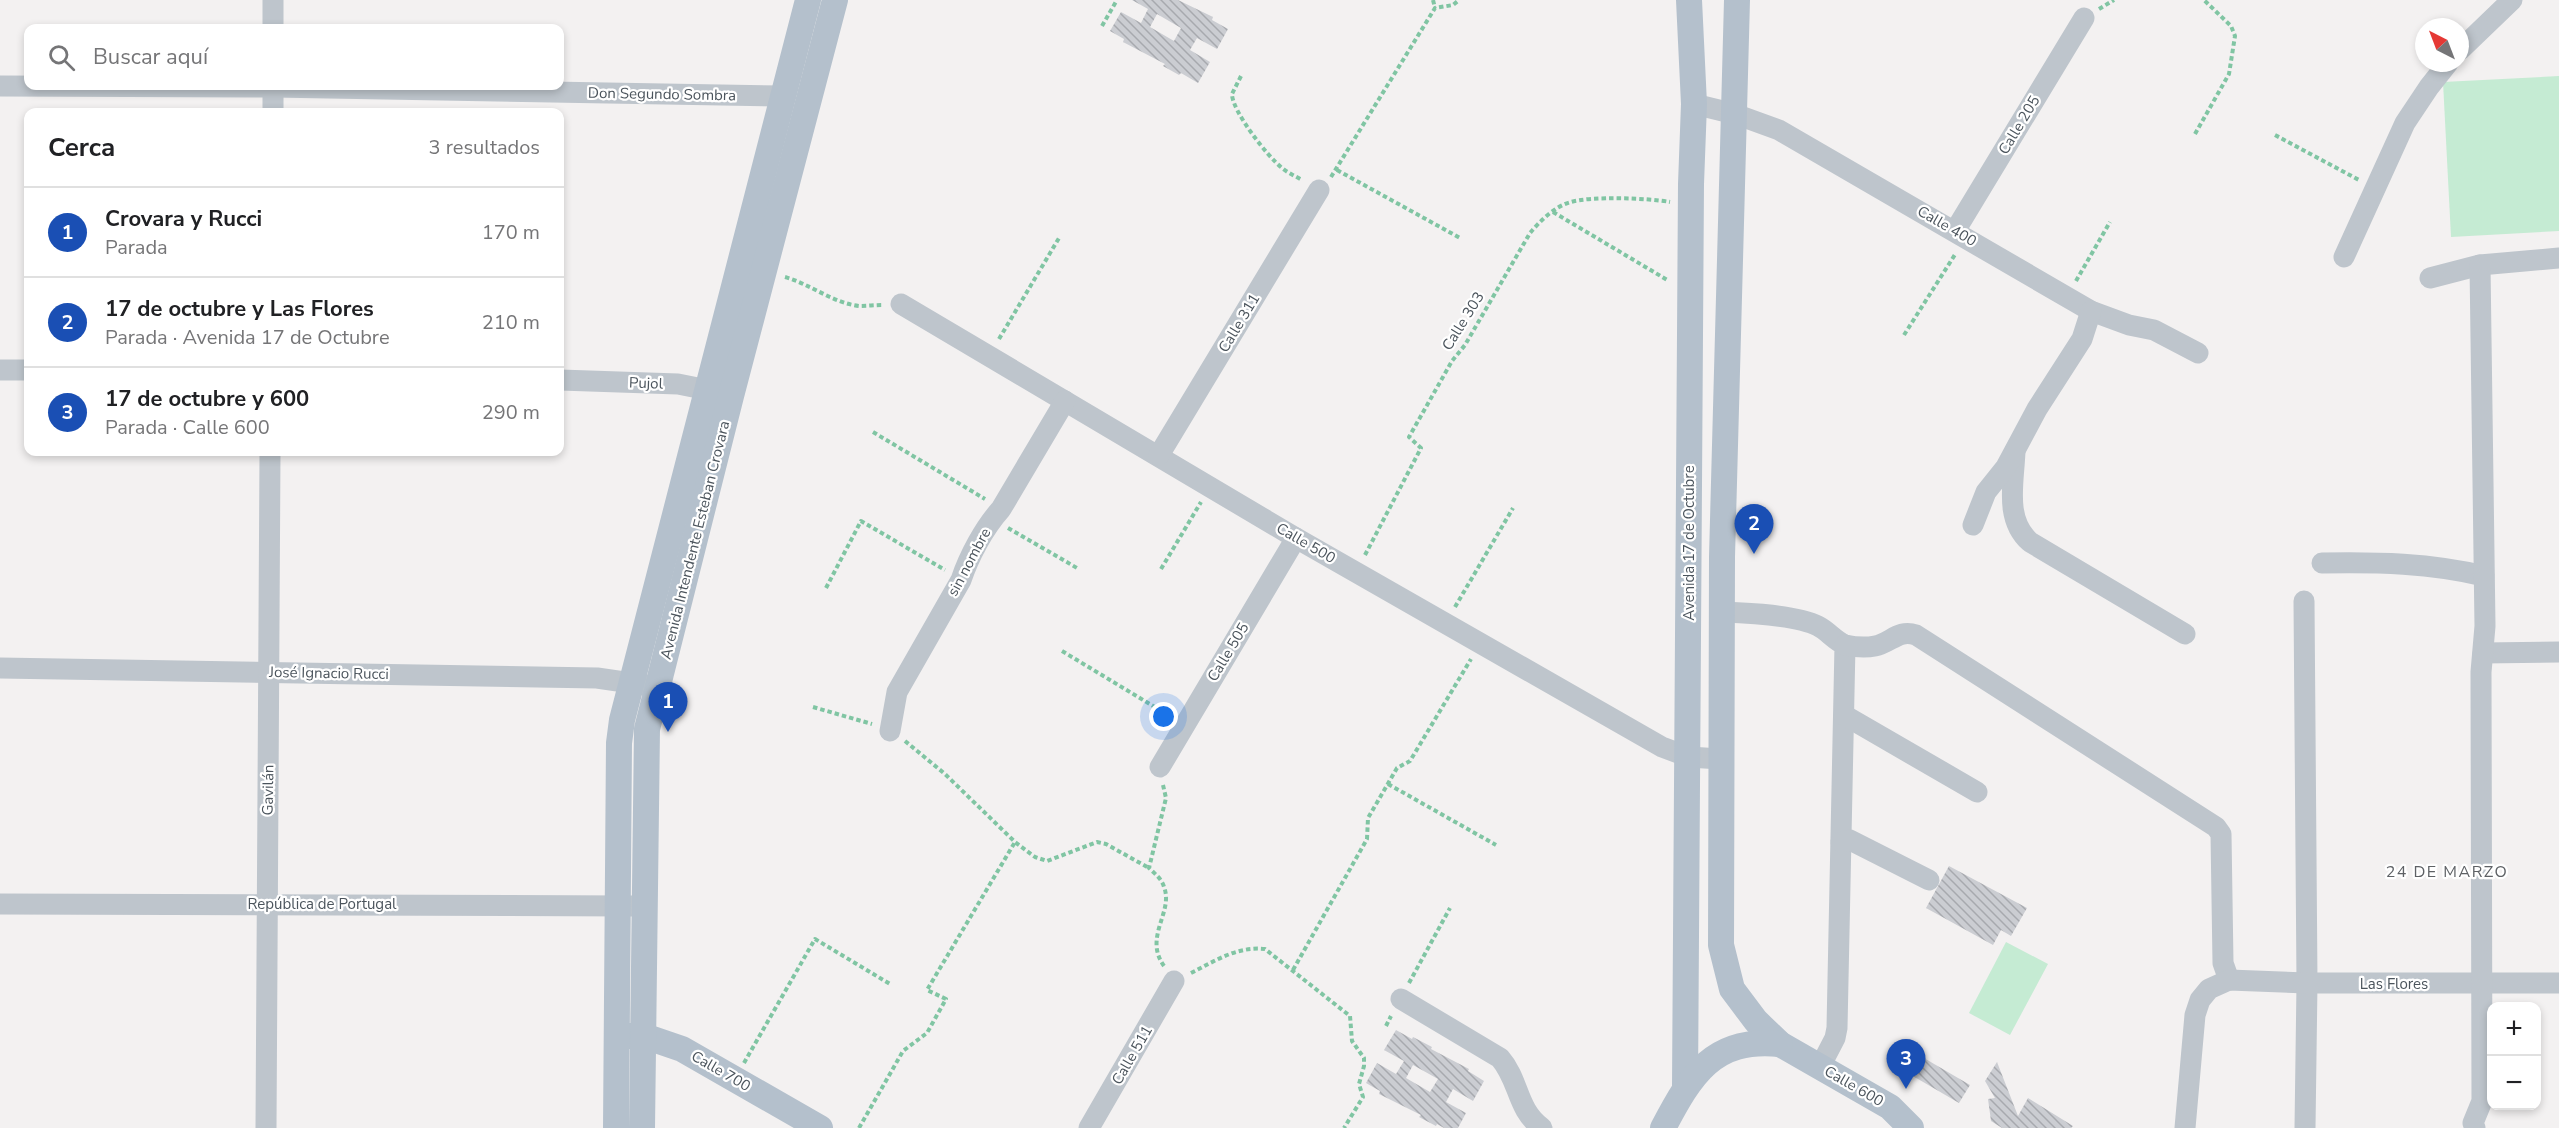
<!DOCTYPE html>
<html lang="es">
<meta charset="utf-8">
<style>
body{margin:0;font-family:"Nunito Sans",sans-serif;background:#f2f2f2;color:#202124}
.controls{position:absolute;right:18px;bottom:18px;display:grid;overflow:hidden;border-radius:12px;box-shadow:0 3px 9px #0003}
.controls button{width:54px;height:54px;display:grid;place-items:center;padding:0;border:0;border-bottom:2px solid #e0e0e0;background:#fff;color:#202124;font:30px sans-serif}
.compass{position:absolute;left:2415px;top:18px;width:54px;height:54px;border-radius:50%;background:#fff;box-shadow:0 3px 9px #0003;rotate:318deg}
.you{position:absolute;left:1164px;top:717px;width:21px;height:21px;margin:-15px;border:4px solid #fff;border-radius:50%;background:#1a73e8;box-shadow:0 0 0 9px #1a73e833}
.badge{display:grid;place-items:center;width:39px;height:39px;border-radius:50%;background:#0f766e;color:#fff;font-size:20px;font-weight:700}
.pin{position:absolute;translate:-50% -50px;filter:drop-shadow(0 2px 3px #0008)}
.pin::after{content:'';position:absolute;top:32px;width:21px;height:18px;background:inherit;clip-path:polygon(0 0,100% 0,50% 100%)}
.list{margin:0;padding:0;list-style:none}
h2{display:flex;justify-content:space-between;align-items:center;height:78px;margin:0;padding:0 24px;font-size:26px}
h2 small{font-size:20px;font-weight:400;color:#757577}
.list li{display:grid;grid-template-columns:39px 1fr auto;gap:18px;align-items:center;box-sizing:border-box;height:90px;padding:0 24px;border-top:2px solid #e0e0e0}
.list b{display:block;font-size:22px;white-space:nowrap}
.list p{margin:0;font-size:20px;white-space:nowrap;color:#757577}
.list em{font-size:20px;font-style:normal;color:#757577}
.icon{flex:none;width:33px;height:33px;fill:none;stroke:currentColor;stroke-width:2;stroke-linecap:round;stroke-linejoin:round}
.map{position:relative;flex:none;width:2559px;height:1128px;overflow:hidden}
.search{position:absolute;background:#fff;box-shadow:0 3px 9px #0003;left:24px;top:24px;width:540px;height:66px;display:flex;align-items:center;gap:15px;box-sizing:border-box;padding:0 21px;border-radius:12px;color:#757577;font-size:22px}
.panel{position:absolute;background:#fff;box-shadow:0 3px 9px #0003;left:24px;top:108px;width:540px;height:348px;border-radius:12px}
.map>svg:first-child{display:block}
.green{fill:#c5ebd3}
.building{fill:url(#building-back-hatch);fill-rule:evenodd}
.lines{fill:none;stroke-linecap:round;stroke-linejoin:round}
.path{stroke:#80c5a3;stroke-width:4;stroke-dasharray:4.5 3;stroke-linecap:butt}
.minor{stroke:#bec5cc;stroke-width:21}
.major{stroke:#b4c0cc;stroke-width:26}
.labels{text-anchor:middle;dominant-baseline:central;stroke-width:4.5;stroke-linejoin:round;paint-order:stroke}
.street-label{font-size:15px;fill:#4b545c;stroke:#fff}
.neighbourhood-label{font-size:16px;letter-spacing:1.5px;fill:#5e6165;stroke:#fff}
</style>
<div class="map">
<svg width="2559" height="1128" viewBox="0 0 2559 1128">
<defs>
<pattern id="building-back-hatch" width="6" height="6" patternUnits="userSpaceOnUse" patternTransform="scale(1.5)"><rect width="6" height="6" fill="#cbcdd2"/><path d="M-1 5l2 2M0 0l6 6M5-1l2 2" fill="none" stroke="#a7a9ae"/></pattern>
</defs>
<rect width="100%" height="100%" fill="#f3f1f1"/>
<g class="green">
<path d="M2559 76V231L2451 237 2443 82Z"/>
<path d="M2006 942 2048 964 2010 1035 1969 1013Z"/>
</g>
<g class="building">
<path d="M1132 0H1178L1213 17 1212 20 1228 29 1217 49 1197 38 1190 50 1210 62 1198 83 1181 73 1179 75 1163 66 1165 64 1123 42 1124 39 1110 31 1121 12 1141 23 1148 9ZM1157 14 1181 28 1174 41 1150 27Z"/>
<path d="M1949 866 2027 908 2011 936 2001 930 1993 945 1926 908Z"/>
<path d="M1396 1030 1412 1039 1413 1037 1432 1047 1431 1049 1469 1069 1468 1071 1484 1081 1473 1101 1453 1089 1446 1102 1466 1113 1458 1128H1444L1437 1124 1436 1126 1419 1117 1421 1115 1379 1094 1380 1091 1366 1083 1377 1063 1396 1074 1404 1061 1384 1050ZM1413 1065 1438 1079 1430 1092 1406 1078Z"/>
<path d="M1900 1044 1970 1085 1959 1103 1889 1062Z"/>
<path d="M1997 1062 2018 1116 2028 1098 2073 1126 2071 1128H2002L1991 1121 1988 1099 1995 1098 1985 1081Z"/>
</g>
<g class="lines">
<g class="path">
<path d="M1433 0 1435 8"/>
<path d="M2099 9 2114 0"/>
<path d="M1102 26 1117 0"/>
<path d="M1241 76 1232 94C1232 111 1268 157 1282 168 1288 173 1295 176 1302 180"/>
<path d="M2195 134 2229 74 2235 36 2231 26 2204 0"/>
<path d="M2275 135 2359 180"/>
<path d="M1337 170 1460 238"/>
<path d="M1331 177 1435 8 1453 5 1459 0"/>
<path d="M1553 212 1669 281"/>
<path d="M785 277C810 284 833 303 859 306 867 306 875 305 883 305"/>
<path d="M2076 281 2110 222"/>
<path d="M1904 335 1956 253"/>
<path d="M999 339 1059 238"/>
<path d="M873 432 985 499"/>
<path d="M1008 528 1077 568"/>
<path d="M1365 555 1421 448 1409 437 1452 361 1465 345 1530 233C1540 221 1555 206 1571 202 1591 196 1648 198 1670 202"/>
<path d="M1161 569 1201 502"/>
<path d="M826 588 861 521 945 570"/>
<path d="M1455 607 1513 508"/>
<path d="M1062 651 1168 715"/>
<path d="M813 707 872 724"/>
<path d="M905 741 945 774 1015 842 1035 857 1047 861 1097 842 1106 844 1149 868"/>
<path d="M1388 784 1496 845"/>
<path d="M1163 785 1166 798 1149 868C1155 874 1162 879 1164 887 1174 912 1143 937 1164 966"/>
<path d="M1293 970 1367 839 1368 818 1397 768 1410 761 1471 659"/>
<path d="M1191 973C1215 961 1237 946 1265 949L1350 1016 1352 1041 1364 1058V1066L1359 1084 1363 1097 1344 1128"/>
<path d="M1409 983 1450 908"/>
<path d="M1386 1026 1391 1016"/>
<path d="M744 1063 815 939 890 984"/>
<path d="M859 1128 903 1051 927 1033 946 999 927 990 1015 842"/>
</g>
<g class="minor">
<path d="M273 0V28"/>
<path d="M2460 50 2512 0"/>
<path d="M0 86 273 87 783 96"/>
<path d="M1694 104 1735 114 1779 130 2091 311 2129 325 2154 330 2198 353"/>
<path d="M273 112V86"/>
<path d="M1955 231 2084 18"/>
<path d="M2344 257 2405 123 2429 87 2448 63"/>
<path d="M2430 278 2480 265 2559 258"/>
<path d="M901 304 1296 538 1662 747 1689 757 1720 759"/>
<path d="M0 370H28"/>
<path d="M560 380 678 384 723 393"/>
<path d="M2015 451C2014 482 2004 519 2030 542L2185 634"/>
<path d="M1159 455 1319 190"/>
<path d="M1973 525 1986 492 2006 467 2037 409 2082 339 2091 311"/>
<path d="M2322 563C2377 562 2430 563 2484 576"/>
<path d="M2304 601 2307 983 2305 1128"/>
<path d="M1723 612C1748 613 1797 615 1818 626 1828 631 1834 640 1845 645L1837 1028 1835 1038 1820 1067"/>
<path d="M1845 645C1855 647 1865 648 1875 646 1891 643 1898 629 1916 635L2216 827 2221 834 2223 963 2229 980"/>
<path d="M2483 653 2559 652"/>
<path d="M0 668 597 678 645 685"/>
<path d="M1844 715 1977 792"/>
<path d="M890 731 897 692 961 580C969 556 984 528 1001 509L1065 401"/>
<path d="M1160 767 1296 538"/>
<path d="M1841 842 1850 840 1929 880"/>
<path d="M0 904 632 906"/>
<path d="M1401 999 1500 1058C1520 1081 1516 1109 1542 1128"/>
<path d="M266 1128 270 452"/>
<path d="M1089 1128 1174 981"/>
<path d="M2185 1128 2195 1015 2200 1000 2209 989 2229 980 2307 983H2559"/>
<path d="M2475 1128 2473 1123 2482 1101 2481 672 2485 626 2480 265"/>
</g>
<g class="major">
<path d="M1737 0 1722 557 1721 945 1732 989 1756 1021 1780 1044 1890 1107 1911 1128"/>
<path d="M628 1036H644L682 1049 820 1128"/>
<path d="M1685 1086 1691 184 1694 104 1689 0"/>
<path d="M616 1128 619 743 622 720 808 0"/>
<path d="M642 1128 647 729 731 396 835 0"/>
<path d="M1663 1128C1691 1075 1713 1037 1780 1044"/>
</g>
</g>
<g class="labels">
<g class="street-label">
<text transform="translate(662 94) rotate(1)">Don Segundo Sombra</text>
<text transform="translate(2019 125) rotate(-59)">Calle 205</text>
<text transform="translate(1947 226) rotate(30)">Calle 400</text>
<text transform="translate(1463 321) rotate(-58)">Calle 303</text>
<text transform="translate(1239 323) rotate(-59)">Calle 311</text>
<text transform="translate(646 383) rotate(2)">Pujol</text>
<text transform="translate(695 540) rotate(-76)">Avenida Intendente Esteban Crovara</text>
<text transform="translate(1306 543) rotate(30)">Calle 500</text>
<text transform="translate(1689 543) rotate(-90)">Avenida 17 de Octubre</text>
<text transform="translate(969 562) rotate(-62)">sin nombre</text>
<text transform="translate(1228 652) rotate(-59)">Calle 505</text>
<text transform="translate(329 673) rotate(1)">José Ignacio Rucci</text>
<text transform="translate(268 790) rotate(-89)">Gavilán</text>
<text x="322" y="904">República de Portugal</text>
<text x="2394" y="984">Las Flores</text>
<text transform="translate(1132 1055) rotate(-60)">Calle 511</text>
<text transform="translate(721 1071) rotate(30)">Calle 700</text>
<text transform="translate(1854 1086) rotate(30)">Calle 600</text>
</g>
<g class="neighbourhood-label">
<text x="2447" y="872">24 DE MARZO</text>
</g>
</g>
</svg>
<div class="controls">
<button>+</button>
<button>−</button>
</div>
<svg class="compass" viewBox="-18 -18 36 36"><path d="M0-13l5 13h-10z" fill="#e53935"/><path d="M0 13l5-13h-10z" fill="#757577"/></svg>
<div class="you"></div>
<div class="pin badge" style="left:668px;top:732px;background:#1a4fb4">1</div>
<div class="pin badge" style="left:1754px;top:554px;background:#1a4fb4">2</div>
<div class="pin badge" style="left:1906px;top:1089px;background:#1a4fb4">3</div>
<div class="search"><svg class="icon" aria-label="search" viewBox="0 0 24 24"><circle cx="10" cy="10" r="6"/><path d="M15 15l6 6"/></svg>Buscar aquí</div>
<section class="panel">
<h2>Cerca<small>3 resultados</small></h2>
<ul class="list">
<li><span class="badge" style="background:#1a4fb4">1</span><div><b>Crovara y Rucci</b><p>Parada</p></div><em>170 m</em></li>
<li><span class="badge" style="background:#1a4fb4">2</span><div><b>17 de octubre y Las Flores</b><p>Parada · Avenida 17 de Octubre</p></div><em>210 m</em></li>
<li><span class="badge" style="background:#1a4fb4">3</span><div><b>17 de octubre y 600</b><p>Parada · Calle 600</p></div><em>290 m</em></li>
</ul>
</section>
</div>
